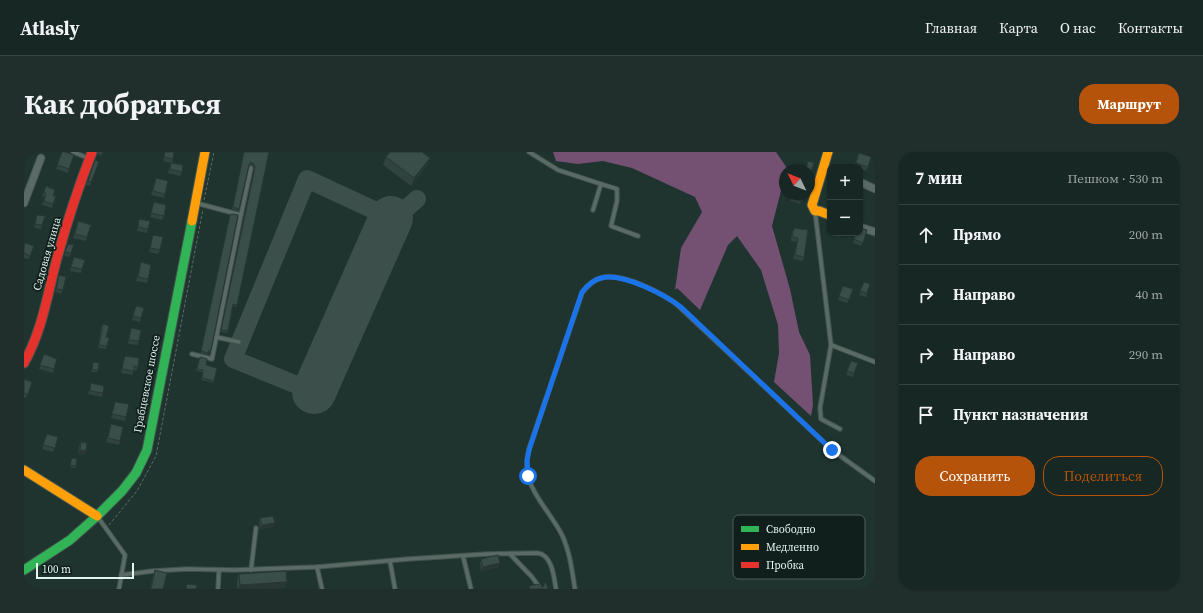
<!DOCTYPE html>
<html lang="ru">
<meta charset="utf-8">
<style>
body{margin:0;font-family:"Source Serif 4",serif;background:#202f2b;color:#f1f3f6}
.controls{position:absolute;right:12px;top:12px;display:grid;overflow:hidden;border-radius:8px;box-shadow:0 1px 3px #0004}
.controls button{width:36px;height:36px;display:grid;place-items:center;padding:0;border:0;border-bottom:1px solid #364441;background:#172723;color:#f1f3f6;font:20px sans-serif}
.compass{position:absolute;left:755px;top:12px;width:36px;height:36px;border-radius:50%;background:#172723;box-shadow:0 1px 3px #0004;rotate:313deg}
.scale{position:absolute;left:12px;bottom:10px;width:98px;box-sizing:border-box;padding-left:4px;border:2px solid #e1f5ee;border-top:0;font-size:11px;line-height:14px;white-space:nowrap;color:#e1f5ee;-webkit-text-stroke:3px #101f1b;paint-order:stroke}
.stop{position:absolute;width:12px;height:12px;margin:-9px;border:3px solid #1a73e8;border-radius:50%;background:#fff}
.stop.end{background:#1a73e8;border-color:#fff;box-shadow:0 1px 4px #0008}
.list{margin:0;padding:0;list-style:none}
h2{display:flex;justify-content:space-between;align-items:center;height:52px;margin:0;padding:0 16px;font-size:17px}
h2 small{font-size:13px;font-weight:400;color:#9ea5a6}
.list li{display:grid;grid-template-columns:26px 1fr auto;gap:12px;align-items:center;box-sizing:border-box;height:60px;padding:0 16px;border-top:1px solid #364441}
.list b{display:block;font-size:15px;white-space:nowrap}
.list em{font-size:13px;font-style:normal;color:#9ea5a6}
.actions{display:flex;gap:8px;padding:12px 16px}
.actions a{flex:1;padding:9px 0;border:1px solid #b45309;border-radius:16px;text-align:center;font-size:14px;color:#b45309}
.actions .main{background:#b45309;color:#fff}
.icon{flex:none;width:22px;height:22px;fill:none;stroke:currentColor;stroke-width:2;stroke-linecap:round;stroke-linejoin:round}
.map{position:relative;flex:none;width:851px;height:437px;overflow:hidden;border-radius:16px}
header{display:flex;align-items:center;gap:24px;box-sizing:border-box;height:56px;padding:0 20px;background:#172723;border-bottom:1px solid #364441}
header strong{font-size:19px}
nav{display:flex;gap:22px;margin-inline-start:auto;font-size:14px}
.intro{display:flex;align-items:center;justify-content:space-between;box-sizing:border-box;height:96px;padding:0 24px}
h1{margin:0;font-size:28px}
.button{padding:10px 18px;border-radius:16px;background:#b45309;color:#fff;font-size:14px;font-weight:700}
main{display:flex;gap:24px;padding:0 24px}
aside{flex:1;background:#172723;border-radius:16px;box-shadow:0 1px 3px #0004}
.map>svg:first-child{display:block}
.forest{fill:#745073}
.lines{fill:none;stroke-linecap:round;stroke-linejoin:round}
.taxiway{stroke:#3c4f4a;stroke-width:18}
.runway{stroke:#3c4f4a;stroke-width:44}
.lane-casing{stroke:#41524d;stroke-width:5.5}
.street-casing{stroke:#41524d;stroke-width:9}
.fast-casing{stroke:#41524d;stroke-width:11}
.slow-casing{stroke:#41524d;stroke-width:11}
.jam-casing{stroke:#41524d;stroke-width:11}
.path{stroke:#5f6d6a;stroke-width:1;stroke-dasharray:3 2;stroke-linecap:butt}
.lane{stroke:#5a6a65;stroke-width:3.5}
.street{stroke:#5a6a65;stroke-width:7}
.fast{stroke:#30b455;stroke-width:9}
.slow{stroke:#ff9f0a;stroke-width:9}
.jam{stroke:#e5322d;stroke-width:9}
.wall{fill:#31433f}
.shaded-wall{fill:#283733}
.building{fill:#394e49;stroke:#283733}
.route{stroke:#1a73e8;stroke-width:5}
.labels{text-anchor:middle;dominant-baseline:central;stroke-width:3.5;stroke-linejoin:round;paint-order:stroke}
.street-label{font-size:11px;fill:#e1f5ee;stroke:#101f1b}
.key{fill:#101f1b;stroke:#4f5f5a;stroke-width:1}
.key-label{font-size:11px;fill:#e1f5ee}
</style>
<header>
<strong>Atlasly</strong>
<nav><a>Главная</a><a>Карта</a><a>О нас</a><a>Контакты</a></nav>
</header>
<div class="intro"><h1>Как добраться</h1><a class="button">Маршрут</a></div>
<main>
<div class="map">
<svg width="851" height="437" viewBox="0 0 851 437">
<rect width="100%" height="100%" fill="#1f342f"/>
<path class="forest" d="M529 0H752L763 16 761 18V23L748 74 766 137 775 180 786 203 789 253 787 264 750 230 755 201 754 173 737 118 713 84 704 93 676 158 653 136 651 138 657 96 678 60 671 45 608 16 579 9 554 12 532 9Z"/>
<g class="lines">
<path class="taxiway" d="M290 240 209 207 283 27 367 66 376 62 393 47"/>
<path class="runway" d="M290 240 367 66"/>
<g class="lane-casing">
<g id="lane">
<path d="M49 0 64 6"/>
<path d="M505 0 534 18 577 32 569 58"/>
<path d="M577 32 593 37V49L587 74 614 84"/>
<path d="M172 51 217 63 227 16"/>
<path d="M791 59 807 193 796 256 797 267 816 277"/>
<path d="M192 185 215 190"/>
<path d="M807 193 851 210"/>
<path d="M168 202 188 207 217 63"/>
<path d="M73 364 101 403 95 437"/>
<path d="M486 402 508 425 516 436"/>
<path d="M439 404 447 437"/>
<path d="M366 409 371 437"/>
<path d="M293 415 298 437"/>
<path d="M227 418 232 376"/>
<path d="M97 423 129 419 162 417 211 418 293 415 384 407 463 402 513 401C528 402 530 425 532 437"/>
<path d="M194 437 195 418"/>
<path d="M551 437C548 419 546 400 538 383 528 363 506 341 503 319 502 311 504 304 505 297L558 141C563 134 569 128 577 126 597 120 633 139 650 150L808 298 851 329"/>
</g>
</g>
<g class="street-casing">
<g id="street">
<path d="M836 30 851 37"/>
<path d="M0 51 17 6"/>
<path d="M836 75 851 80"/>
</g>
</g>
<g class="fast-casing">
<path id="fast" d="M0 418 46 388 73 364 98 339 112 321 123 298 168 69"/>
</g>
<g class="slow-casing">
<g id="slow">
<path d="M804 0 788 53 791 59H795L806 63"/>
<path d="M168 69 181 0"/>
<path d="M0 318 73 364"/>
</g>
</g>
<g class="jam-casing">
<path id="jam" d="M0 211C18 179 23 145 32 110 42 73 54 36 68 0"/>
</g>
<g class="path">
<path d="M180 48 190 0"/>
<path d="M85 373 113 339 132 304 179 57"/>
</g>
<use href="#lane" class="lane"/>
<use href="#street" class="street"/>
<use href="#fast" class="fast"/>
<use href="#slow" class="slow"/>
<use href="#jam" class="jam"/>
</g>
<g class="wall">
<path d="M38 0 45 17 44 21 32 17Z"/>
<path d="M73 0H79L77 4 74 2Z"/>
<path d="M141 0H150L148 11 158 20 156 24 144 21 147 11 139 9Z"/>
<path d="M220 0H245L213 153V155L209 154 203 181 197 180 230 17 228 13H226L224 15 215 59 208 57Z"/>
<path d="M835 1 847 5 842 19 836 17V15H830Z"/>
<path d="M362 5 406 6 403 13 387 34 359 13Z"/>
<path d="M71 8 75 10 66 34 62 33Z"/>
<path d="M805 23 806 24V31L802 30Z"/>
<path d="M132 26 141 42 140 46 127 43Z"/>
<path d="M22 34 29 44H32L28 56 18 53 21 45 18 44Z"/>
<path d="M768 42H780L776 52 766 49Z"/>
<path d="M130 50 140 64 138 68 126 65Z"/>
<path d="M13 63 18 73 17 77 10 76Z"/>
<path d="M205 65 187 198 186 200H185L184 203 177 201Z"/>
<path d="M115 67 124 77 123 81 113 79Z"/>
<path d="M54 69 63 85 62 89 49 86Z"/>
<path d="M770 76 784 78 780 105 779 109 769 107 773 90 767 89 768 80Z"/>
<path d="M843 78 837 94 829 91 832 81Z"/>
<path d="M129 83 136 98 134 102 125 100Z"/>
<path d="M44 92 47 101 46 105 40 104Z"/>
<path d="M10 94 5 107 0 106V95Z"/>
<path d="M50 105 58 117 57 121 46 119Z"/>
<path d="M117 110 124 127 123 131 112 129Z"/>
<path d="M35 123 39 138 37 142 31 140Z"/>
<path d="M840 130 846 132 842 145 835 143Z"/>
<path d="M819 134 829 137 823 151 814 148Z"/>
<path d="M112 154 117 166 116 170 108 168Z"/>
<path d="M79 172 83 194 82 197 74 196 77 175Z"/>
<path d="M107 176 115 189 114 193 104 192 106 180Z"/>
<path d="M20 202 33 207 29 221 15 217Z"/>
<path d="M101 204 114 215 112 219 110 218 108 223 97 221 99 208Z"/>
<path d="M175 207 182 213 190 229V231L177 228 179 220 172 219Z"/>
<path d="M827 209 834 211 829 225 822 223Z"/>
<path d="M69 210 74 218 73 220H67Z"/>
<path d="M0 227 8 230 2 246H0Z"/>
<path d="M67 231 79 241 78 245 64 242Z"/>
<path d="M91 250 102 265 101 269 87 266Z"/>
<path d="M87 272 96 289 95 293 82 290Z"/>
<path d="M23 282 34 285 29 300 18 297Z"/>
<path d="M57 290 61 303 54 302 55 294Z"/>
<path d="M47 307 52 314 51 316 46 315Z"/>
<path d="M236 366 249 375 236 377 235 370Z"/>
<path d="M457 407 475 415 457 419 456 411Z"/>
<path d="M131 418 139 437H126L129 424Z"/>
<path d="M215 422 261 436 213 437V428Z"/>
</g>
<g class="shaded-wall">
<path d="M406 6 403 13 387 34 390 26Z"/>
<path d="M56 298 62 299 61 303 54 302Z"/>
<path d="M251 371 249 375 236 377 238 373Z"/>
<path d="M476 411 475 415 457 419 459 415Z"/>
<path d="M263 430 261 436 245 437H214L216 433Z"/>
</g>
<g class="building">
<path d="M38 0H41L50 3 45 17 33 13Z"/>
<path d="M141 0H150L149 7 140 5Z"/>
<path d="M220 0H245L213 153 209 152 204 179 197 178 231 15 229 11H226L225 13 215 57 209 55Z"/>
<path d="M366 0H398L406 6 390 26 362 5Z"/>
<path d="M835 1 847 5 844 15 832 11Z"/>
<path d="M71 8 75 10 67 30 64 29Z"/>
<path d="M784 9 790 11 787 19 782 17Z"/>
<path d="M147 11 159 13 158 20 146 17Z"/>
<path d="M805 23 806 24V29L803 28Z"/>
<path d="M132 26 144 29 141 42 129 39Z"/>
<path d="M22 34 31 38 29 44H32L29 52 20 49 22 41 20 40Z"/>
<path d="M768 42H780L778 49 767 46Z"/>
<path d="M130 50 142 53 140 64 127 61Z"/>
<path d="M208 62 214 63 187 198H185L184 201 177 199 206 63Z"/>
<path d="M13 63 21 64 18 73 11 72Z"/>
<path d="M115 67 126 69 124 77 114 75Z"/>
<path d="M54 69 67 73 63 85 51 82Z"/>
<path d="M770 76 784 78 780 105 771 103 774 86 768 85Z"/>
<path d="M836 76 843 78 839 91 830 87 832 81H836Z"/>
<path d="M129 83 139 85 136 98 126 96Z"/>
<path d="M1 91 10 94 6 104 0 101V95Z"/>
<path d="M44 92 50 93 47 101 41 100Z"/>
<path d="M50 105 61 108 58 117 47 115Z"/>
<path d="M117 110 127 113 124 127 114 125Z"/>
<path d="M35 123 42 125 39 138 32 137Z"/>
<path d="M840 130 846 132 843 141 836 139Z"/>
<path d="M819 134 829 137 825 148 815 144Z"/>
<path d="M112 154 120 156 117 166 109 164Z"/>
<path d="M79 172 85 174 82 185 85 186 83 194 75 193Z"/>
<path d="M107 176 117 178 115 189 105 188Z"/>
<path d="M20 202 33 207 30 217 16 213Z"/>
<path d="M101 204 115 206 114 215 110 214V219L98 217Z"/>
<path d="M176 205 183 207 182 213 193 216 190 229 178 226 179 218 173 217Z"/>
<path d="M827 209 834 211 830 221 823 219Z"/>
<path d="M69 210 75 211 74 218H68Z"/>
<path d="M0 227 8 230 4 242 0 241Z"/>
<path d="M67 231 80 234 79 241 66 239Z"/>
<path d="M91 250 105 252 102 265 88 262Z"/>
<path d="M87 272 99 275 96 289 84 286Z"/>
<path d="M23 282 34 285 31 296 19 293Z"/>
<path d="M57 290 63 291 62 299 56 298Z"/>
<path d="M48 306 53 307 52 314 46 313Z"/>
<path d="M249 364 251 371 238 373 236 366Z"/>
<path d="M474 403 476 411 459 415 457 407Z"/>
<path d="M131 418 143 421 139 437H127Z"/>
<path d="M262 419 263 430 216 433 215 422Z"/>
<path d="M520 431H522L524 437H506L505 434 514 432 518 435 520 434Z"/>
<path d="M163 432 173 433 172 437H162Z"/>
</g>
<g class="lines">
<path class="route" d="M504 324 503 308 505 298 558 140C563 134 569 128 577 126 598 120 641 143 657 155L808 298"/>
</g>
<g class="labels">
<g class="street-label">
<text transform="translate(23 102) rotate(-74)">Садовая улица</text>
<text transform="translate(123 232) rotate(-79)">Грабцевское шоссе</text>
</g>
</g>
<rect x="709" y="363" width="132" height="64" rx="6" class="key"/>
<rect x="717" y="374" width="18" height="6" fill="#30b455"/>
<rect x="717" y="392" width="18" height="6" fill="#ff9f0a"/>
<rect x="717" y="410" width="18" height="6" fill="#e5322d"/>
<g class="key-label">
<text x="742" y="381">Свободно</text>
<text x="742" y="399">Медленно</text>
<text x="742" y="417">Пробка</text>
</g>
</svg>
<div class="controls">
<button>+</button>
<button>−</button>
</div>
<svg class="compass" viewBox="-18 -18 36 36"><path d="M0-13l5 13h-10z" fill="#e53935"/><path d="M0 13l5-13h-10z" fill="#9ea5a6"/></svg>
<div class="scale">100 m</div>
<div class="stop" style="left:504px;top:324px"></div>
<div class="stop end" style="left:808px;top:298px"></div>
</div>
<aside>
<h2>7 мин<small>Пешком · 530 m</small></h2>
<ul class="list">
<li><svg class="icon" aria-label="ahead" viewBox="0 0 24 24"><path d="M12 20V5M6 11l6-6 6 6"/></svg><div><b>Прямо</b></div><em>200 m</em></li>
<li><svg class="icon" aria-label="right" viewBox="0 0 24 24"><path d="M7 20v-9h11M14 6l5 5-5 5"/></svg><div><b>Направо</b></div><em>40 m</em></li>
<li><svg class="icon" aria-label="right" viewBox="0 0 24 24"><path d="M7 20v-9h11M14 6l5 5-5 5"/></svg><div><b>Направо</b></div><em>290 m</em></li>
<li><svg class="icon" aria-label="arrive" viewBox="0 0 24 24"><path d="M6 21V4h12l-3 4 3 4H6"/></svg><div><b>Пункт назначения</b></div></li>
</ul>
<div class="actions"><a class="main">Сохранить</a><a>Поделиться</a></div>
</aside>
</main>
